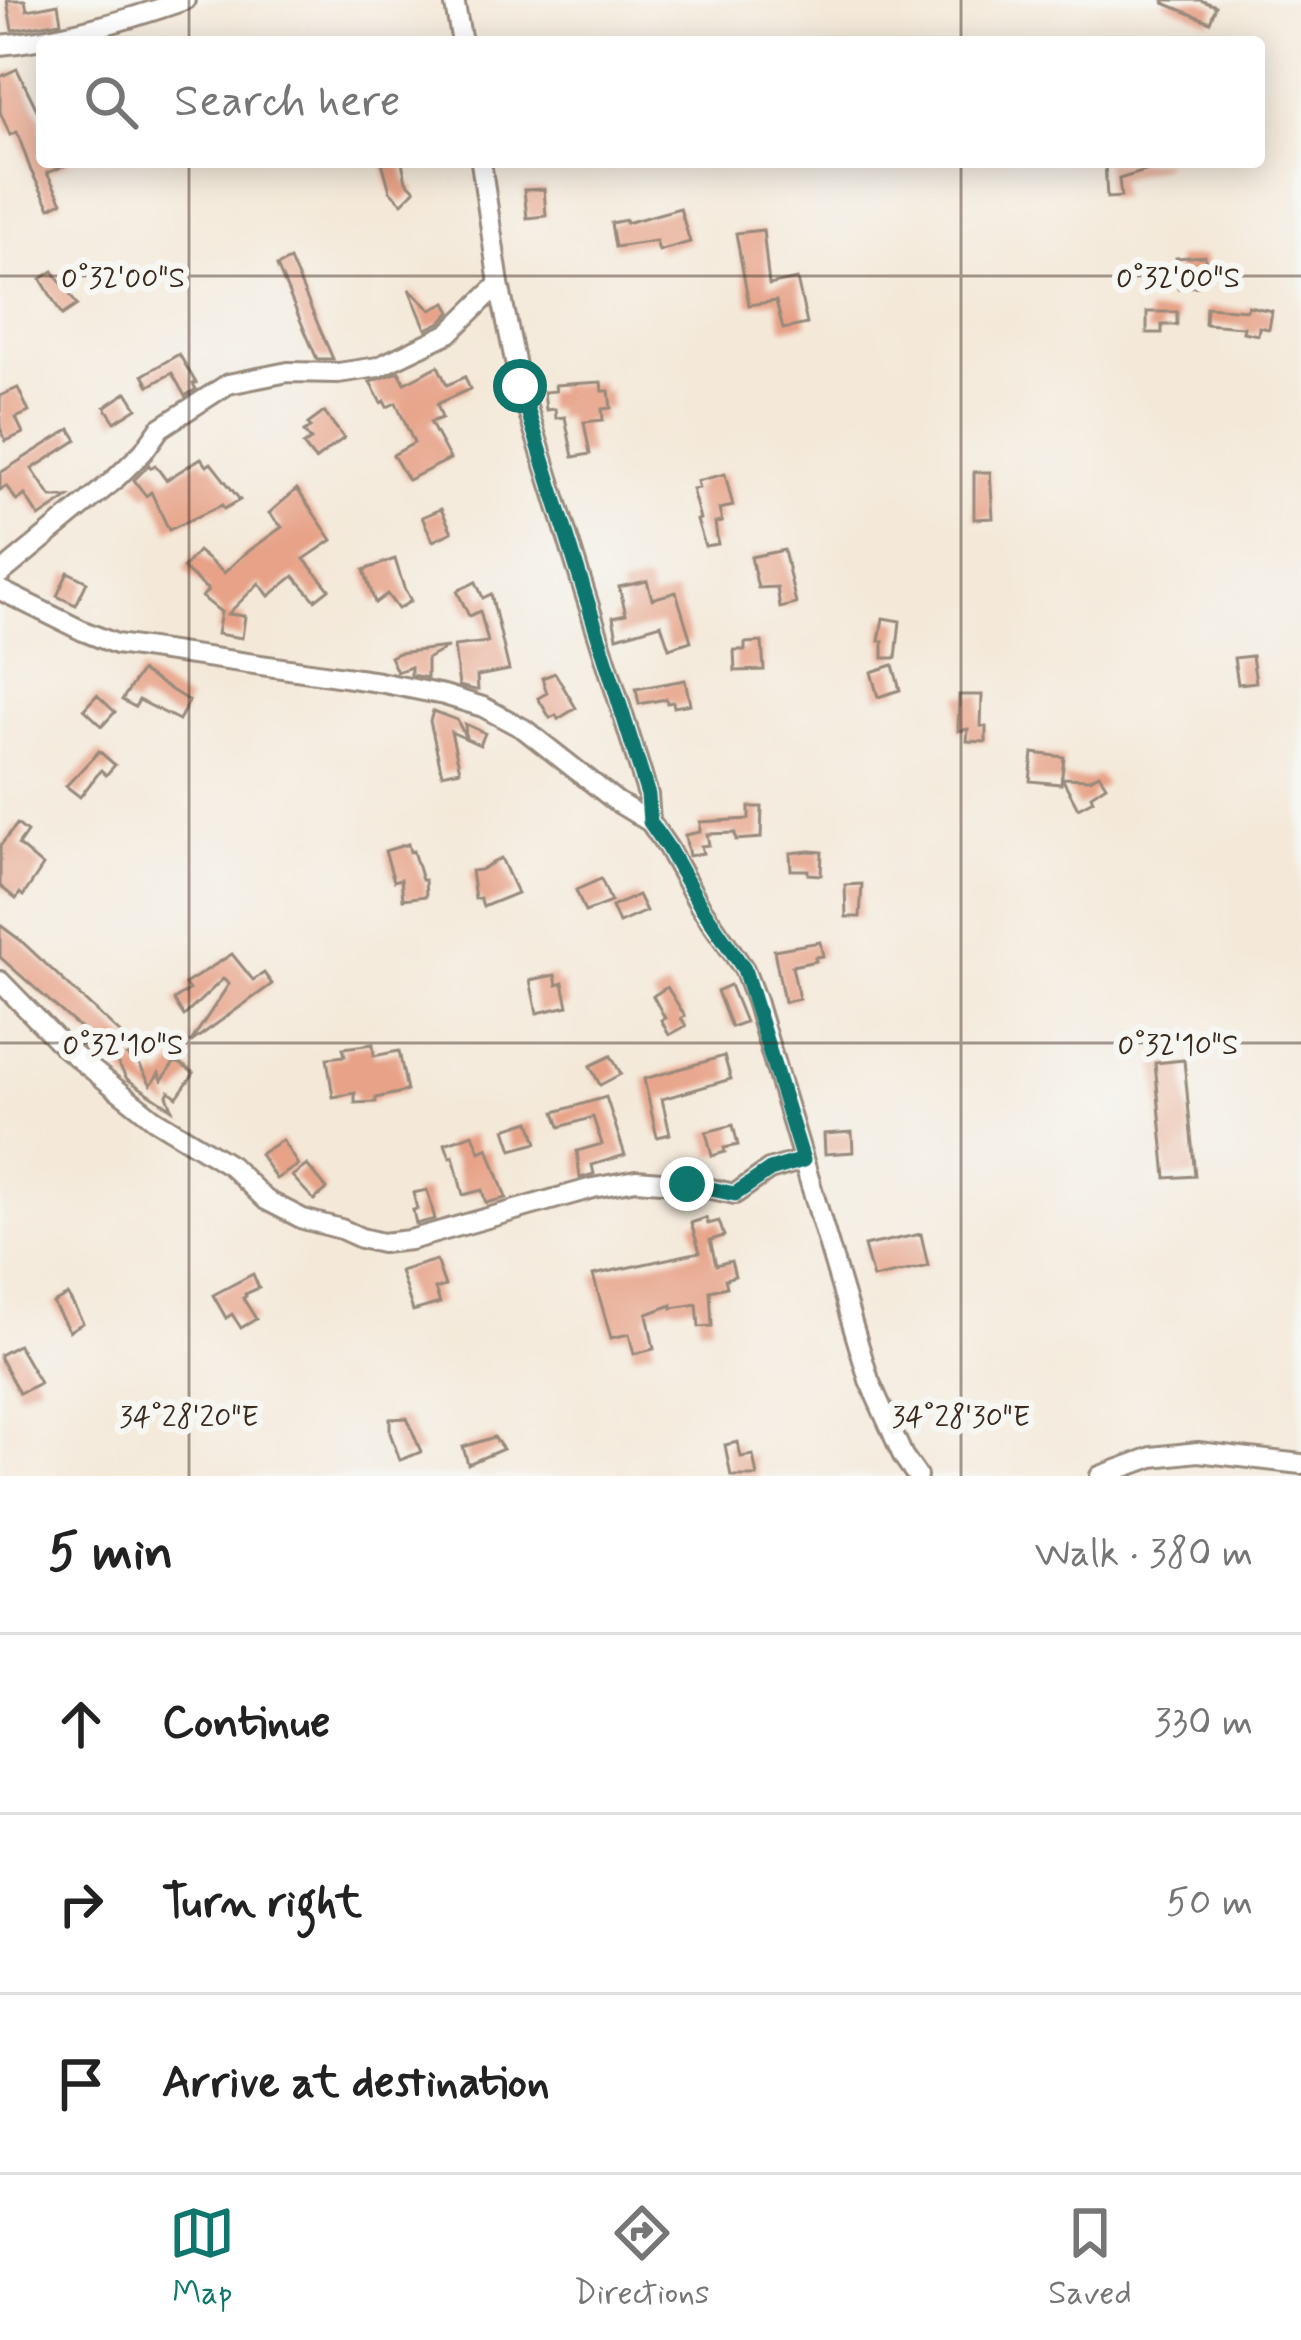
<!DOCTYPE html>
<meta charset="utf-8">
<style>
body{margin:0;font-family:Mynerve,sans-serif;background:#f6f6f6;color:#222}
.stop{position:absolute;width:36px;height:36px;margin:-27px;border:9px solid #0f766e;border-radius:50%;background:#fff}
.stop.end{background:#0f766e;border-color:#fff;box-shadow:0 3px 12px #0008}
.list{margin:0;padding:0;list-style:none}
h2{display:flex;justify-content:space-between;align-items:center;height:156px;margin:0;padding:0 48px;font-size:51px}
h2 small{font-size:39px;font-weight:400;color:#767676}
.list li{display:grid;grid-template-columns:78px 1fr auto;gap:36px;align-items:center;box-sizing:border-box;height:180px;padding:0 48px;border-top:3px solid #e0e0e0}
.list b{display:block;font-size:45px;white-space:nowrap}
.list em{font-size:39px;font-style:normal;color:#767676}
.icon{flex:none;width:66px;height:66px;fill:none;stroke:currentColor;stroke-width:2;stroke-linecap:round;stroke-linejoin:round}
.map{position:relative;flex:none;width:1301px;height:1476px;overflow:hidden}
.search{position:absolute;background:#fff;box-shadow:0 6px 30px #0003;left:36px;right:36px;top:36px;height:132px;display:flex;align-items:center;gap:30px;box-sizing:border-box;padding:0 42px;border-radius:12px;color:#767676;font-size:45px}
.sheet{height:696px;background:#fff}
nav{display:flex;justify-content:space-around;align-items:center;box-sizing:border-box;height:168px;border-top:3px solid #e0e0e0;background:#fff;font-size:33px;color:#767676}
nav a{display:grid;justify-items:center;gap:6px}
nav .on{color:#0f766e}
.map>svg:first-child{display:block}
.building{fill:#e7a287}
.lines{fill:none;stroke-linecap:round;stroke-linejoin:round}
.street-casing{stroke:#988a7c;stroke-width:24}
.street{stroke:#fff;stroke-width:18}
.route{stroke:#0f766e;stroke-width:15}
.ticks{fill:none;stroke:#3b2a1e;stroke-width:3;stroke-opacity:0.45}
.ticks-label{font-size:30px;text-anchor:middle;fill:#3b2a1e;stroke:#f6f6f2;stroke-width:12;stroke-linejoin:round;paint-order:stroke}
</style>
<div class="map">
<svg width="1301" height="1476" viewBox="0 0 1301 1476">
<rect width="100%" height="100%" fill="#f6f6f2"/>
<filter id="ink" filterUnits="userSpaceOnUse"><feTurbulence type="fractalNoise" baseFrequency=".00833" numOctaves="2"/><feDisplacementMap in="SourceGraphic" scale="24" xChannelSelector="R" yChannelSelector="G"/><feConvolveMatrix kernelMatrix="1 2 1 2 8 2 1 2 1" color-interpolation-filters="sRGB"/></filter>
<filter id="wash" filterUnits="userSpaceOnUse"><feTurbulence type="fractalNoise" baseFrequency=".004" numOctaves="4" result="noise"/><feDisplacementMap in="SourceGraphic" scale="48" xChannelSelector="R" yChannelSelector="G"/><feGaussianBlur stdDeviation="2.7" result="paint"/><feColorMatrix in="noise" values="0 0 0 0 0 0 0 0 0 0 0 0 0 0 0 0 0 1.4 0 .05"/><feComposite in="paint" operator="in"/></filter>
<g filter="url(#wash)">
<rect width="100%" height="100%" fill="#f4e9d9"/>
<g id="blocks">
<g class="building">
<path d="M7 0H25L27 10 58 4 61 22 12 30Z"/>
<path d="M1164 0H1200L1216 6 1210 22 1164 3Z"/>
<path d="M17 69 42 120V162H73L47 173 62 202 50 208 31 171 17 132 10 135 0 112V77Z"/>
<path d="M382 162H402L406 181 415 190 402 203 390 191Z"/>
<path d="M1105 162H1164L1165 165 1119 179 1121 197 1107 198Z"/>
<path d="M544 189 546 216 527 218 524 190Z"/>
<path d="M680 208 690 242 659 251 656 241 615 247 611 223 626 220V223Z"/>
<path d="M763 230 769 285 797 279 807 324 783 329 776 301 749 305 736 233Z"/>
<path d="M1205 256 1207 280H1200V286L1178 288 1176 258Z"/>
<path d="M290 260 333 359H317L277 266Z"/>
<path d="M53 271 77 305 62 315 41 279Z"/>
<path d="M409 289 431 310 446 303 451 312 441 322 426 329Z"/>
<path d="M1248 306 1272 311 1269 329 1259 327 1258 335 1243 332 1244 327 1205 324 1206 307 1247 310Z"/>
<path d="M1147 312H1177V325H1162V333H1147Z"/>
<path d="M179 354 196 383 193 384 196 389 185 396 172 373 149 386 143 375Z"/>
<path d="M438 366 447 385 465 377 470 389 437 404 442 418 430 422 450 459 408 480 393 455 414 443 396 403 387 407 384 401 381 403 370 382 399 372 405 383Z"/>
<path d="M601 382 602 391H609L611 408 602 409 603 420 584 422 590 454 573 457 565 417 556 418 555 409 546 410 544 392 556 391 555 385Z"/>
<path d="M18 388 29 412 16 418 23 433 6 441 0 428V396Z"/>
<path d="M127 392 137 408 115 422 105 407Z"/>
<path d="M324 412 344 438 315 460 303 445 311 440 304 432 311 427 308 424Z"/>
<path d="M70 429 77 440 32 469 51 497H69L39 517 25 495 17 501 6 486 0 490V473Z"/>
<path d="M201 458 207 466 211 463 240 500 224 509 222 505 169 530 151 492 146 496 134 480 149 465 151 468 155 465 166 480Z"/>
<path d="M974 472H990L993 518 974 519Z"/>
<path d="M725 474 733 506 719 509 722 522 715 523 718 544 705 546 697 520 700 519 692 489 699 488 697 481Z"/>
<path d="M297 489 332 540 304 559 329 589 315 600 294 576 269 596 259 583 228 614 245 616 242 638 217 634 221 612 202 597 208 590 183 568 198 551 224 573 242 556 282 527 269 513Z"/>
<path d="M441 509 452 532 433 541 422 517Z"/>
<path d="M784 550 796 604 780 608 777 587 758 588 751 557Z"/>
<path d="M395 559 404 588 411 601 398 609 387 594 375 603 364 570Z"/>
<path d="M68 572 87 582 76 605 57 596Z"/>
<path d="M647 581 652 599 676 592 691 641 669 648 661 624 617 637 613 617 626 614 619 587Z"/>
<path d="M476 582 483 598 491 594 509 670 477 676 478 690H475L459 686 454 646 488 642 480 611 469 616 457 591Z"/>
<path d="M883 618 900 621 896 658H883V641H879Z"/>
<path d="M762 642 764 670 735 671 734 650H745V643Z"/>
<path d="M448 647 427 659V678L411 675V667L397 672 390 657 398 653Z"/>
<path d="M1252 656 1256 682 1238 684 1234 658Z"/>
<path d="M893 665 900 690 878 697 871 672Z"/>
<path d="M141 671 189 701 179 720 139 700 135 707 122 700Z"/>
<path d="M555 673 576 708 558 719 556 715 550 718 538 698 547 693 542 678Z"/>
<path d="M685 680 690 704 674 707 673 702 667 703 666 699 639 704 636 689Z"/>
<path d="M97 695 115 712 102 726 84 709Z"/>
<path d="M959 695H982L981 726 986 727V742L967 741 968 729 958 731Z"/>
<path d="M433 711 457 720 466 738 465 724 485 733 480 745 451 732 460 770 442 774 430 721Z"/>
<path d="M99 751 115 765 106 775 101 770 80 797 66 786Z"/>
<path d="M1033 753 1064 757 1061 784 1030 781Z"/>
<path d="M1099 774 1106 785 1091 795 1093 800 1078 808 1062 778 1090 779Z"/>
<path d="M749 807H762L761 838 736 840 735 833 707 834 709 845 701 846 703 853 689 856 685 835 700 832V822L749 819Z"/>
<path d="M17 824 27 832 18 845 43 866 23 896 20 893 16 899 0 886V846Z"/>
<path d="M408 844 410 852 413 851 422 880H425L426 896 403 899 401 879 394 881 385 851Z"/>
<path d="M809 851 822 852 821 875 808 874V870H791L790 853Z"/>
<path d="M501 858 517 893 483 907 480 898 475 899 471 871 480 870Z"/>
<path d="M601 879 611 902 585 912 576 890Z"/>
<path d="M862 884 860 917H846L845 885Z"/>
<path d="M638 895 646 911 619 923 612 907Z"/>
<path d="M0 925 20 940 140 1052 127 1056 139 1064 151 1085 159 1073 162 1080 174 1063H179L194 1073 177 1097 169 1091 167 1095 172 1109 127 1079 116 1060 0 957Z"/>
<path d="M820 942 823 956 815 957 816 961 792 966 799 999 784 1002 774 950Z"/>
<path d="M232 954 253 980 264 973 272 984 190 1043 229 984 223 979 184 1016 174 1000 189 990 185 984Z"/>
<path d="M555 975 557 985 563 983 568 1006 537 1013 530 980Z"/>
<path d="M730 985 745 1022 731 1027 717 991Z"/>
<path d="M667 987 685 1016 681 1018 686 1026 669 1035 661 1020 665 1018 653 996Z"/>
<path d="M373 1044 374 1056 399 1051 407 1091 376 1098V1102L355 1103V1093L333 1097 327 1058 345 1056 343 1048Z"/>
<path d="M611 1056 621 1074 600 1085 590 1066Z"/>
<path d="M724 1056 731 1079 662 1099 670 1134 657 1137 644 1079Z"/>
<path d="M1184 1060 1195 1176 1166 1178 1155 1063Z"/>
<path d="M606 1097 625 1155 592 1165 594 1174 580 1178 577 1151 602 1144 593 1117 560 1127 555 1112Z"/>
<path d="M530 1121 537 1143 512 1150 505 1129Z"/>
<path d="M733 1125 738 1145 724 1148 725 1152 712 1156 706 1132Z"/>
<path d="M852 1132 853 1152 825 1154 824 1134Z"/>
<path d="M473 1134 480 1152 488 1148 506 1198 486 1203 482 1190 463 1195 453 1156 450 1158 445 1144Z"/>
<path d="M282 1140 298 1165 276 1179 260 1154Z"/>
<path d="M307 1165 327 1189 314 1200 292 1176Z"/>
<path d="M427 1190 435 1219 416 1224 413 1210 417 1209 413 1193Z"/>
<path d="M706 1218 708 1224 719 1221 724 1236 710 1240 716 1265 731 1261 735 1276 725 1279 727 1287 710 1291 712 1326 699 1327 697 1304 672 1308V1305L647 1314 654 1349 634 1354 629 1334 611 1338 593 1275 700 1252 691 1223Z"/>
<path d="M921 1234 928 1266 873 1278 864 1246Z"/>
<path d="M436 1260 445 1286 435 1289 440 1303 413 1311 400 1271Z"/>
<path d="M253 1274 259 1288 245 1294 246 1296 243 1298 256 1319 241 1328 232 1314 226 1318 213 1295Z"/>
<path d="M68 1295 83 1323 69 1331 53 1303Z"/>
<path d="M18 1345 40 1383 19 1393 0 1358V1355Z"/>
<path d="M407 1418 421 1452 400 1460 390 1433V1419Z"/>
<path d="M494 1437 503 1449 468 1464 463 1447Z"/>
<path d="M738 1442 741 1457 753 1455 757 1476H731L725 1445Z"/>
</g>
</g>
</g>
<g filter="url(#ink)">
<use href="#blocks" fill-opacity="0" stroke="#988a7c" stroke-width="3"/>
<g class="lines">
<g class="street-casing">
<g id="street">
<path d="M454 0 462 42"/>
<path d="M0 45C63 39 125 21 185 0"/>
<path d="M481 162 499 284 520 385 648 795 650 822 668 848 700 906 744 969 756 1001 869 1380 903 1456 917 1476"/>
<path d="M0 574 113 481 143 452 160 428 228 384 288 372 338 373 378 367 449 333 499 284"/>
<path d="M0 590 83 631 116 644 379 682 444 695 483 707 524 729 617 802 650 822"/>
<path d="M0 981 64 1047 154 1119 231 1166 266 1200 303 1219 341 1229 361 1238 382 1243 410 1240 593 1188 636 1180 687 1184 735 1194 769 1170 803 1160"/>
<path d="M1100 1476 1152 1457 1198 1452 1301 1464"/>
</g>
</g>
<use href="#street" class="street"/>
</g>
</g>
<g class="lines" filter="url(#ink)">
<path class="route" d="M520 386 648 795 650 822 668 848 700 905 744 969 803 1160 770 1170 735 1194 687 1184"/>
</g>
<path class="ticks" d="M189 0V42M961 0V42M189 162V1476M961 162V1476M0 276H1301M0 1043H1301"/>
<g class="ticks-label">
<text x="123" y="287">0°32'00"S</text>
<text x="1178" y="287">0°32'00"S</text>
<text x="123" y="1054">0°32'10"S</text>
<text x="1178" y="1054">0°32'10"S</text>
<text x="189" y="1426">34°28'20"E</text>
<text x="961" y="1426">34°28'30"E</text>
</g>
</svg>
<div class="stop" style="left:520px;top:386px"></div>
<div class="stop end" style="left:687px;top:1184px"></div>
<div class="search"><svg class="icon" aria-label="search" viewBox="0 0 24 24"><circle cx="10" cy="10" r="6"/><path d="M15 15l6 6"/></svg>Search here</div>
</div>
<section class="sheet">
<h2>5 min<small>Walk · 380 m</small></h2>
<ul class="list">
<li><svg class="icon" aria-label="ahead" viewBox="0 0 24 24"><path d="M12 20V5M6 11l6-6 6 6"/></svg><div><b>Continue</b></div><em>330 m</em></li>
<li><svg class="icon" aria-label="right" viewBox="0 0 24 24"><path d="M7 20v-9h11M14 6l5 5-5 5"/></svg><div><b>Turn right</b></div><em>50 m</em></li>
<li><svg class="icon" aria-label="arrive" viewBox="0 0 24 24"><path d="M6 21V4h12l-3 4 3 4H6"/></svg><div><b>Arrive at destination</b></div></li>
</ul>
</section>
<nav>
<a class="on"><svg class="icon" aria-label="map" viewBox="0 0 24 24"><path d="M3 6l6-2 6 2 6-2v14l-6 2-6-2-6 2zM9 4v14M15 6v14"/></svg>Map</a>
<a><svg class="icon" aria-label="directions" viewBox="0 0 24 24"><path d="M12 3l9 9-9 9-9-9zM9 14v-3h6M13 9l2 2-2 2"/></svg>Directions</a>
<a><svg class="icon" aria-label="saved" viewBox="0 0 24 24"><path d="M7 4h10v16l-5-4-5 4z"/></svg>Saved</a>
</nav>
